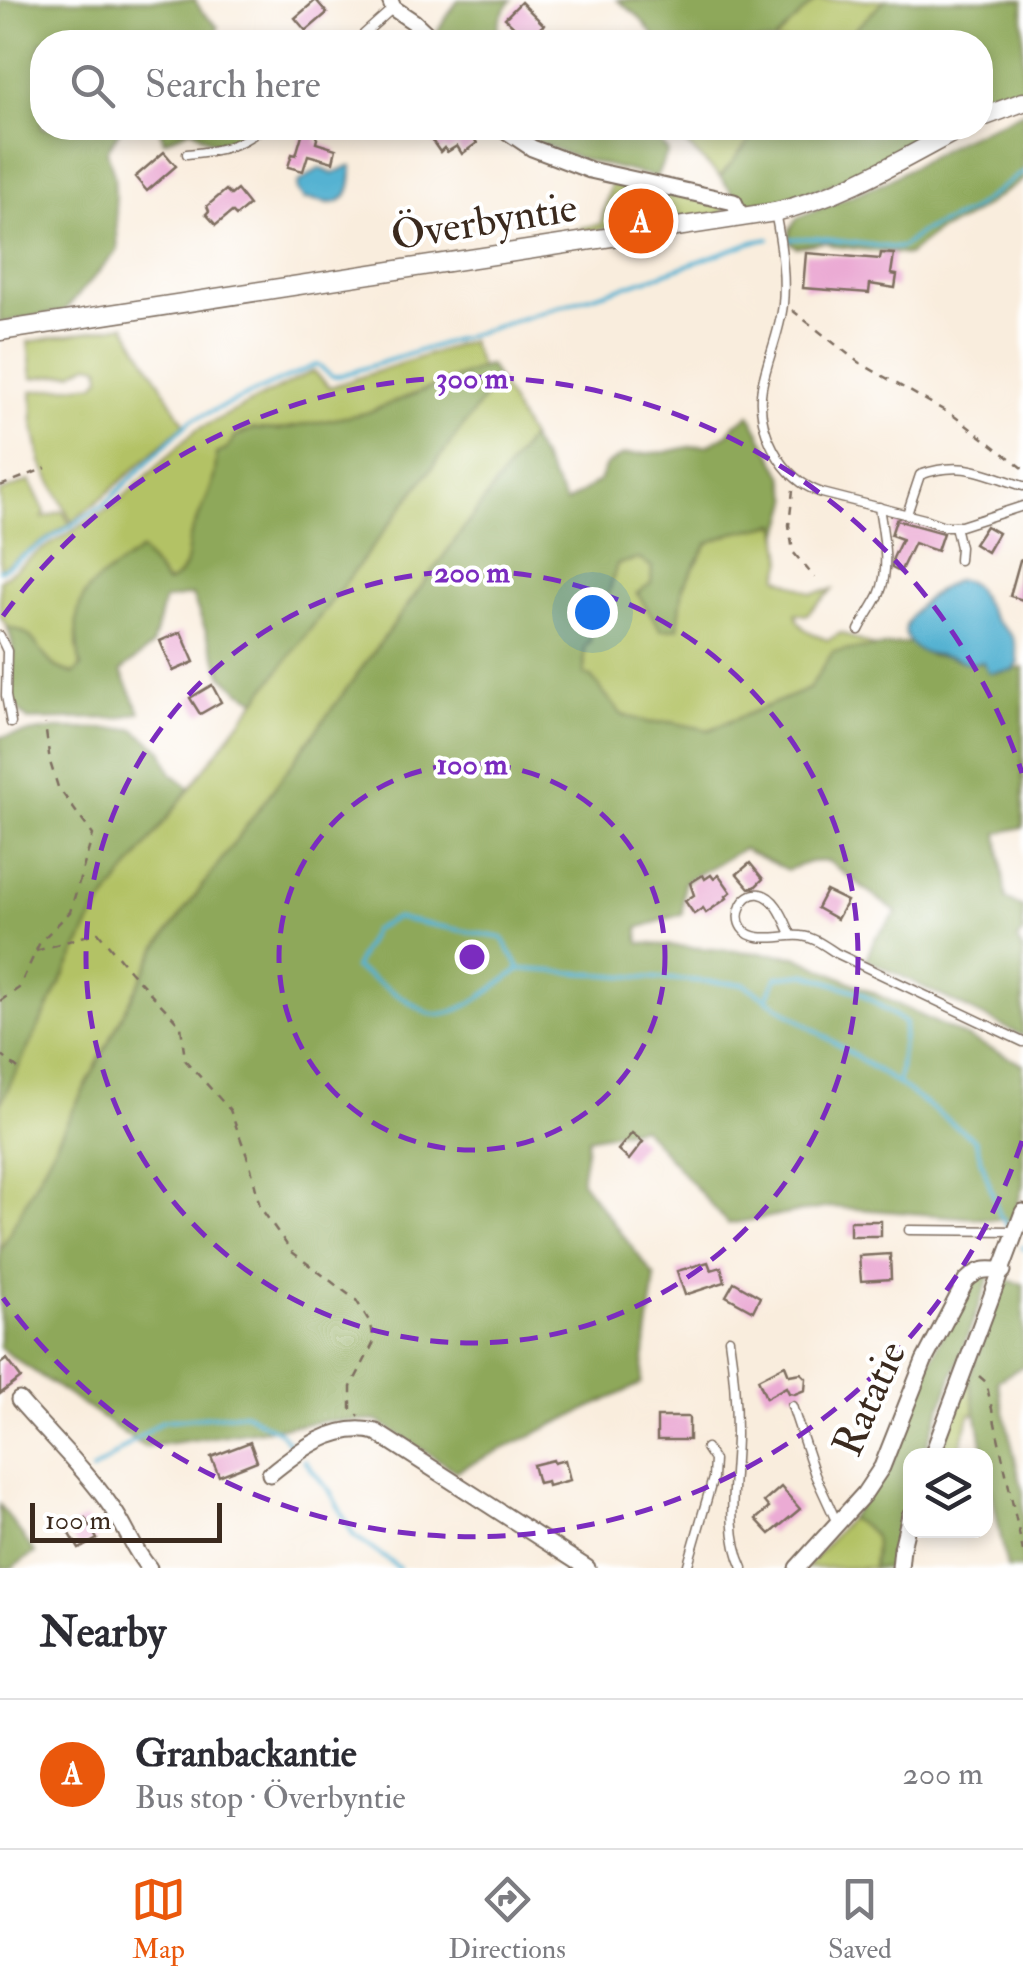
<!DOCTYPE html>
<meta charset="utf-8">
<style>
body{margin:0;font-family:"IM FELL Double Pica",serif;background:#f2f2f3;color:#2b2b33}
.controls{position:absolute;right:30px;bottom:30px;display:grid;overflow:hidden;border-radius:20px;box-shadow:0 5px 15px #0003}
.controls button{width:90px;height:90px;display:grid;place-items:center;padding:0;border:0;border-bottom:2px solid #e1e1e2;background:#fff;color:#2b2b33;font:50px sans-serif}
.scale{position:absolute;left:30px;bottom:25px;width:192px;box-sizing:border-box;padding-left:10px;border:5px solid #3b2a1e;border-top:0;font-size:28px;line-height:35px;white-space:nowrap;color:#3b2a1e;-webkit-text-stroke:8px #fff;paint-order:stroke}
.you{position:absolute;left:592px;top:612px;width:35px;height:35px;margin:-25px;border:8px solid #fff;border-radius:50%;background:#1a73e8;box-shadow:0 0 0 15px #1a73e833}
.badge{display:grid;place-items:center;width:65px;height:65px;border-radius:50%;background:#ea580c;color:#fff;font-size:32px;font-weight:700}
.pin{position:absolute;translate:-50% -50%;border:5px solid #fff;box-shadow:0 2px 10px #0006}
.list{margin:0;padding:0;list-style:none}
h2{display:flex;justify-content:space-between;align-items:center;height:130px;margin:0;padding:0 40px;font-size:42px}
h2 small{font-size:32px;font-weight:400;color:#7c7c81}
.list li{display:grid;grid-template-columns:65px 1fr auto;gap:30px;align-items:center;box-sizing:border-box;height:150px;padding:0 40px;border-top:2px solid #e1e1e2}
.list b{display:block;font-size:38px;white-space:nowrap}
.list p{margin:0;font-size:32px;white-space:nowrap;color:#7c7c81}
.list em{font-size:32px;font-style:normal;color:#7c7c81}
.icon{flex:none;width:55px;height:55px;fill:none;stroke:currentColor;stroke-width:2;stroke-linecap:round;stroke-linejoin:round}
.map{position:relative;flex:none;width:1023px;height:1568px;overflow:hidden}
.search{position:absolute;background:#fff;box-shadow:0 5px 15px #0003;left:30px;right:30px;top:30px;height:110px;display:flex;align-items:center;gap:25px;box-sizing:border-box;padding:0 35px;border-radius:40px;color:#7c7c81;font-size:38px}
.sheet{height:280px;background:#fff}
nav{display:flex;justify-content:space-around;align-items:center;box-sizing:border-box;height:140px;border-top:2px solid #e1e1e2;background:#fff;font-size:28px;color:#7c7c81}
nav a{display:grid;justify-items:center;gap:5px}
nav .on{color:#ea580c}
.map>svg:first-child{display:block}
.green{fill:#b3c265;stroke:#777642;stroke-width:2.5}
.forest{fill:#8ea85a;stroke:#64693c;stroke-width:2.5}
.water{fill:#54b2d2;stroke:#486e78;stroke-width:2.5}
.lines{fill:none;stroke-linecap:round;stroke-linejoin:round}
.stream{stroke:#54b2d2;stroke-width:4}
.building{fill:#ebabd4}
.service-casing{stroke:#7e6e61;stroke-width:11}
.minor-casing{stroke:#7e6e61;stroke-width:19}
.tertiary-casing{stroke:#7e6e61;stroke-width:21}
.path{stroke:#7e6e61;stroke-width:2.5;stroke-dasharray:8 8;stroke-linecap:butt}
.service{stroke:#fff;stroke-width:8}
.minor{stroke:#fff;stroke-width:15}
.tertiary{stroke:#fff;stroke-width:18}
.ring{fill:none;stroke:#7b2cbf;stroke-width:5;stroke-dasharray:18 12}
.labels{text-anchor:middle;dominant-baseline:central;stroke-width:8;stroke-linejoin:round;paint-order:stroke}
.street-label{font-size:42px;fill:#3b2a1e;stroke:#fff}
.centre{fill:#7b2cbf;stroke:#fff;stroke-width:5}
.ring-label{font-size:30px;text-anchor:middle;font-weight:bold;fill:#7b2cbf;stroke:#fff;stroke-width:8;stroke-linejoin:round;paint-order:stroke}
</style>
<div class="map">
<svg width="1023" height="1568" viewBox="0 0 1023 1568">
<rect width="100%" height="100%" fill="#fff"/>
<filter id="ink" filterUnits="userSpaceOnUse"><feTurbulence type="fractalNoise" baseFrequency=".01" numOctaves="2"/><feDisplacementMap in="SourceGraphic" scale="20" xChannelSelector="R" yChannelSelector="G"/><feConvolveMatrix kernelMatrix="1 2 1 2 8 2 1 2 1" color-interpolation-filters="sRGB"/></filter>
<filter id="wash" filterUnits="userSpaceOnUse"><feTurbulence type="fractalNoise" baseFrequency=".0048" numOctaves="4" result="noise"/><feDisplacementMap in="SourceGraphic" scale="40" xChannelSelector="R" yChannelSelector="G"/><feGaussianBlur stdDeviation="2.25" result="paint"/><feColorMatrix in="noise" values="0 0 0 0 0 0 0 0 0 0 0 0 0 0 0 0 0 1.4 0 .05"/><feComposite in="paint" operator="in"/></filter>
<g filter="url(#wash)">
<rect width="100%" height="100%" fill="#f9eddd"/>
<g class="green">
<path d="M816 0H885L842 42H773Z"/>
<path d="M686 128H760L720 177 678 136Z"/>
<path d="M611 184 718 202 724 210 721 214 687 218 665 216 582 233 580 228 601 224Z"/>
<path d="M125 325 185 424 103 497 72 522 41 462 33 423 32 391 95 384 101 378 100 366 89 364 73 373 32 378 28 342Z"/>
<path d="M470 341 481 368 366 413 278 430 253 429 235 437 226 451 216 454C218 485 201 508 190 537 187 547 189 558 184 568 179 576 175 580 167 583L141 550 89 589 77 645 81 668 74 674C66 671 57 669 51 663 32 644 38 634 7 627L0 616V580L40 551 115 505 195 431 313 371 330 387Z"/>
<path d="M498 380 530 438 158 947 0 1251V1104L95 914Z"/>
<path d="M30 481 45 512 43 518 63 511 70 524 0 569V492Z"/>
<path d="M778 524 783 561 778 577 811 593 832 590 806 615 796 613C797 629 814 635 828 640L841 633 877 648 833 652 809 689 709 730 670 722 651 723 622 715 591 677 584 675 585 647 590 641 589 630 603 613 617 564 639 559 652 567V583L637 594 678 627 683 586 708 543 733 533Z"/>
<path d="M969 1377 977 1414H970L958 1455 939 1456Z"/>
<path d="M849 1518C880 1536 876 1532 873 1568H806Z"/>
</g>
<g class="forest">
<path d="M0 0H195L202 12 218 27 215 42H176L122 33 94 42H42L39 56 42 58V128H121L107 151 114 175 118 250 64 311 0 323Z"/>
<path d="M458 0H512C500 14 495 24 499 42H446L436 33Z"/>
<path d="M617 0H816L773 42H659L638 16Z"/>
<path d="M885 0H1023V93L981 107 980 42H842Z"/>
<path d="M1023 112V180L963 220 936 232 908 255 835 246 825 242 796 247 789 241 790 229 797 218 887 181 959 140Z"/>
<path d="M159 128H253L242 136 219 146 191 129 164 141Z"/>
<path d="M513 128H648L668 152 656 177C606 166 556 156 513 128Z"/>
<path d="M760 128H943C882 161 821 198 751 206L734 195 720 177Z"/>
<path d="M489 365 498 380 257 700 240 691 223 676 192 595 164 600 152 646 121 671 140 712 120 718 28 720 6 696C12 670 18 652 7 627 38 634 32 644 51 663 57 669 66 671 74 674L81 667C76 642 71 611 89 589 97 579 129 559 141 550L166 583C175 580 179 576 184 568 189 558 187 547 190 537 201 508 218 485 216 454L226 450 235 437 253 429 278 430 366 413Z"/>
<path d="M750 415 784 477 790 500 780 536 777 524 733 533 708 543 683 586 678 628 661 630 637 593 651 583 652 567 639 559 617 564 603 613 589 630 590 641 585 647 584 674 591 677 622 715 651 723 670 722 709 730 809 689 833 652 910 643 931 656H946L968 663H984L995 673 1023 668V827L998 833 1006 899 1023 908V933L1017 939 1023 952V1036L866 959 875 938 897 913 828 861 810 862 787 870 743 849 684 882 682 914 638 928 639 943 796 956 1023 1064V1184L1013 1221 831 1207 728 1224 642 1127 588 1138 581 1181 655 1277 641 1384 456 1471 377 1421H325L144 1447 0 1348V1251L158 947 530 438 566 503 599 481 606 465 623 455 666 452 689 447 708 445 729 433 734 425Z"/>
<path d="M56 729H134L162 750 172 774 190 788 95 914 0 1104V737Z"/>
<path d="M981 1274 990 1276 923 1455 910 1456V1490L897 1540 893 1568H873C876 1533 880 1536 849 1518L890 1468 929 1363 962 1294Z"/>
<path d="M1006 1280 1023 1284V1366L997 1381 1023 1493V1568H1007L969 1377Z"/>
<path d="M0 1505 35 1553 11 1568H0Z"/>
</g>
<g class="water">
<path d="M349 166H352C352 181 351 204 329 203 320 202 314 198 304 199L297 190 298 183 320 168 333 174Z"/>
<path d="M956 580C980 579 982 605 995 620 1000 626 1009 631 1013 638 1017 645 1016 655 1019 663L1013 670 989 673 983 662C978 662 973 664 968 663 960 661 953 656 945 656 932 654 919 654 910 643 891 619 939 588 956 580Z"/>
</g>
<g class="lines">
<g class="stream">
<path d="M790 239 815 238 895 248 902 247 921 232 968 212 1023 172"/>
<path d="M0 571 104 505 190 421 311 367 317 365 332 376H339L654 277 752 242 769 239"/>
<path d="M520 969C497 985 456 1022 428 1013L354 968 373 930 395 918 502 938 520 969 744 984 898 1084 975 1140 999 1214 1008 1227"/>
<path d="M767 998 777 977 806 974 861 993 905 1023 898 1084"/>
<path d="M1022 1247 1023 1249"/>
<path d="M304 1460 331 1493 353 1535 399 1568"/>
<path d="M92 1471 162 1421 245 1413 281 1433 290 1444"/>
</g>
</g>
<g id="blocks">
<g class="building">
<path d="M316 0 327 13 306 31 295 18Z"/>
<path d="M521 2 544 25 540 28 557 42H530L505 18Z"/>
<path d="M304 128 319 130 316 143 336 149 333 162 308 155 303 171 288 167 292 154 296 155Z"/>
<path d="M437 128H466L477 143 462 154 457 146 447 152 444 148 440 152 431 139 440 133Z"/>
<path d="M164 152 176 166 147 191 135 177Z"/>
<path d="M226 190 231 195 237 190 249 205 236 216 232 212 216 225 206 214 209 211 207 206Z"/>
<path d="M806 253 880 259 881 253 894 254 891 274 897 275 895 288 870 284 869 293 803 288Z"/>
<path d="M896 520 943 533 937 551 914 543 900 572 892 568 893 558 902 539 891 535Z"/>
<path d="M986 526 998 533 987 552 974 544Z"/>
<path d="M1020 560H1023V600L1010 596Z"/>
<path d="M181 632 194 662 173 671 160 641Z"/>
<path d="M212 685 221 702 200 714 190 698Z"/>
<path d="M750 863 763 879 755 887 749 888 737 874Z"/>
<path d="M703 875 705 879 711 875 714 879 719 875 731 892 726 896 727 898 706 913 703 908 694 914 685 901 694 895 690 883Z"/>
<path d="M826 891 847 901 837 919 817 908Z"/>
<path d="M632 1133 643 1142 629 1160 618 1150Z"/>
<rect x="850" y="1221" width="31" height="15"/>
<path d="M890 1254 891 1279 861 1281 859 1256Z"/>
<path d="M708 1262 711 1270 721 1267 725 1282 685 1295 677 1271Z"/>
<path d="M734 1282 760 1297 753 1311 726 1296Z"/>
<path d="M7 1359 21 1378 0 1394V1364Z"/>
<path d="M785 1365 789 1375 801 1373 806 1378 805 1390 795 1394 789 1393 786 1387 766 1398 758 1379Z"/>
<rect x="657" y="1417" width="32" height="23"/>
<path d="M250 1442 257 1461 219 1476 211 1457Z"/>
<path d="M553 1460 554 1463 565 1460 570 1480 548 1486 547 1481 538 1483 533 1465Z"/>
<path d="M781 1487 800 1509 770 1534 756 1519 769 1508 764 1502Z"/>
<path d="M85 1518 97 1539 79 1549 67 1529Z"/>
</g>
</g>
</g>
<g filter="url(#ink)">
<use href="#blocks" fill-opacity="0" stroke="#7e6e61" stroke-width="2.5"/>
<g class="lines">
<g class="service-casing">
<g id="service">
<path d="M355 42 393 8"/>
<path d="M187 154C220 151 237 147 263 128"/>
<path d="M775 212C781 242 786 274 783 304 780 333 767 359 762 387 755 429 781 479 822 493L924 519 944 526H961L1023 506"/>
<path d="M907 514 920 475C962 460 982 473 1023 486"/>
<path d="M955 526 960 547 959 560"/>
<path d="M859 630C865 618 873 607 879 595 891 568 883 534 879 507"/>
<path d="M0 636 7 651 6 696 11 723"/>
<path d="M792 936C785 922 777 897 760 894 743 892 733 915 742 928 753 945 784 934 801 936 814 937 825 946 836 953L1023 1042"/>
<path d="M909 1230 1017 1231"/>
<path d="M729 1339C734 1371 736 1402 736 1434 736 1478 724 1528 743 1568"/>
<path d="M792 1406 815 1475 838 1525"/>
<path d="M687 1568 713 1478 714 1460 706 1448"/>
</g>
</g>
<g class="minor-casing">
<g id="minor">
<path d="M390 0 393 8 414 22 435 42"/>
<path d="M502 128 532 148 590 170 734 202 741 217"/>
<path d="M19 1400C50 1436 85 1469 112 1508 126 1527 133 1550 149 1568"/>
<path d="M932 1456 1023 1212"/>
<path d="M270 1474C298 1451 337 1421 376 1432L587 1568"/>
<path d="M797 1568 864 1494 882 1467 924 1361 966 1281C978 1269 986 1268 1003 1271"/>
<path d="M900 1568 902 1548 910 1515"/>
</g>
</g>
<g class="tertiary-casing">
<g id="tertiary">
<path d="M980 118 1023 102"/>
<path d="M0 331 775 212C843 196 901 160 961 128"/>
</g>
</g>
<g class="path">
<path d="M120 40 142 42"/>
<path d="M792 310 858 362 954 416 1023 468"/>
<path d="M0 486 46 468"/>
<path d="M793 490 789 525 793 552 815 578"/>
<path d="M36 951 98 932 130 971 181 1026 185 1060 230 1110 250 1164 260 1207 292 1252 356 1300 371 1324 374 1342 351 1387V1409L359 1416"/>
<path d="M0 1001 19 988 40 942 70 912 93 835 58 787 50 762 45 724"/>
<path d="M0 1054 18 1069"/>
<path d="M979 1376 986 1382 1023 1551"/>
</g>
<use href="#service" class="service"/>
<use href="#minor" class="minor"/>
<use href="#tertiary" class="tertiary"/>
</g>
</g>
<g class="ring">
<circle cx="472" cy="957" r="193"/>
<circle cx="472" cy="957" r="386"/>
<path d="M1022 1141A580 580 0 0 1 3 1298M3 616A580 580 0 0 1 1022 773"/>
</g>
<g class="labels">
<g class="street-label">
<text transform="translate(484 222) rotate(-9)">Överbyntie</text>
<text transform="translate(870 1399) rotate(-66)">Ratatie</text>
</g>
</g>
<circle cx="472" cy="957" r="15" class="centre"/>
<g class="ring-label">
<text x="472" y="388">300 m</text>
<text x="472" y="582">200 m</text>
<text x="472" y="774">100 m</text>
</g>
</svg>
<div class="controls">
<button><svg class="icon" aria-label="layers" viewBox="0 0 24 24"><path d="M12 4l9 5-9 5-9-5zM3 14l9 5 9-5"/></svg></button>
</div>
<div class="scale">100 m</div>
<div class="you"></div>
<div class="pin badge" style="left:641px;top:221px">A</div>
<div class="search"><svg class="icon" aria-label="search" viewBox="0 0 24 24"><circle cx="10" cy="10" r="6"/><path d="M15 15l6 6"/></svg>Search here</div>
</div>
<section class="sheet">
<h2>Nearby<small></small></h2>
<ul class="list">
<li><span class="badge">A</span><div><b>Granbackantie</b><p>Bus stop · Överbyntie</p></div><em>200 m</em></li>
</ul>
</section>
<nav>
<a class="on"><svg class="icon" aria-label="map" viewBox="0 0 24 24"><path d="M3 6l6-2 6 2 6-2v14l-6 2-6-2-6 2zM9 4v14M15 6v14"/></svg>Map</a>
<a><svg class="icon" aria-label="directions" viewBox="0 0 24 24"><path d="M12 3l9 9-9 9-9-9zM9 14v-3h6M13 9l2 2-2 2"/></svg>Directions</a>
<a><svg class="icon" aria-label="saved" viewBox="0 0 24 24"><path d="M7 4h10v16l-5-4-5 4z"/></svg>Saved</a>
</nav>
